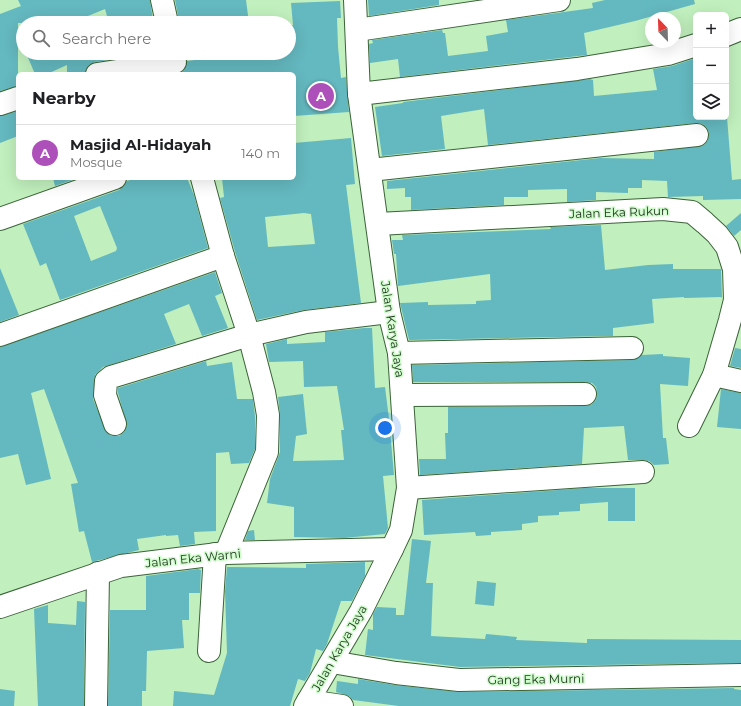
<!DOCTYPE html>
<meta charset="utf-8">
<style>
body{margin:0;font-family:Montserrat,sans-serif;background:#f6f6f6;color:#202124}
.controls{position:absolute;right:12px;top:12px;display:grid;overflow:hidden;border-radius:6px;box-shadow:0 4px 16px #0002}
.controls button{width:36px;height:36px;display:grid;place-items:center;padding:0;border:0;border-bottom:1px solid #e0e0e0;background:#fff;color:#202124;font:20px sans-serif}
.compass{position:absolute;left:645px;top:12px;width:36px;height:36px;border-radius:50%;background:#fff;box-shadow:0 4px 16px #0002;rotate:337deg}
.you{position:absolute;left:385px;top:428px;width:14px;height:14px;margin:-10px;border:3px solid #fff;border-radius:50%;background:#1a73e8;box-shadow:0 0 0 6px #1a73e833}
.badge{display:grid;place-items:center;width:26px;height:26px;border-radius:50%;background:#ae50ba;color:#fff;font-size:13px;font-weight:700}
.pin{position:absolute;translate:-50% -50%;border:2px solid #fff;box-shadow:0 1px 4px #0006}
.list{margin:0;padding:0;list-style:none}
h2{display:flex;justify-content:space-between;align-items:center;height:52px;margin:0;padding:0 16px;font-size:17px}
h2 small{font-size:13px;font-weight:400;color:#757577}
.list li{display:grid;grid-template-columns:26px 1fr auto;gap:12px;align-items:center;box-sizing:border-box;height:56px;padding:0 16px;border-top:1px solid #e0e0e0}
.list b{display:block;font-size:15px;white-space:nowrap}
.list p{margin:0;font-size:13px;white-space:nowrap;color:#757577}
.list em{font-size:13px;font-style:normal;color:#757577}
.icon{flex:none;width:22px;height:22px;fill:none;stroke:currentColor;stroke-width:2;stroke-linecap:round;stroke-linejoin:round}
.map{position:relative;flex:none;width:741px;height:706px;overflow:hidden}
.search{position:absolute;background:#fff;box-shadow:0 4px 16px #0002;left:16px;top:16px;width:280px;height:44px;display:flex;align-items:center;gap:10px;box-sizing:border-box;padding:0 14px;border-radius:22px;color:#757577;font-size:15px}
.panel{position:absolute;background:#fff;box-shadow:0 4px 16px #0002;left:16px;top:72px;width:280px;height:108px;border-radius:6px}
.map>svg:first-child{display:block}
.building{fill:#64b8bf;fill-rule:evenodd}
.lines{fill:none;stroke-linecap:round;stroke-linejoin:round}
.minor-casing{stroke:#3a6338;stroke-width:24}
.major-casing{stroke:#3a6338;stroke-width:24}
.minor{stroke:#fff;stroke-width:22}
.major{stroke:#fff;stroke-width:22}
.labels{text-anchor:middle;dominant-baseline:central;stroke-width:3;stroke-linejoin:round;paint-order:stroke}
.street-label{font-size:12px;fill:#233522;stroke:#cefcca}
</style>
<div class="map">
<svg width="741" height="706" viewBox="0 0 741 706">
<rect width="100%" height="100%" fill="#c1efbd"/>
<g class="building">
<path d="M18 0H150L153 20 141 23H109L105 9 71 23H18V86L0 91V14L21 6Z"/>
<path d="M175 0H246L249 23H189V19L179 21Z"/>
<path d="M368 0H439V5L369 16Z"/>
<path d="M605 0H694L695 4 635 21 584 33 587 55 400 77 398 59 370 63 369 44 373 43 372 40 442 30 443 33H445L448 56 488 51 486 36 508 32 506 20 593 8 592 3Z"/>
<path d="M340 1 341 18H337L338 47 341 78 346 77 349 112 294 116V74H178L183 71 187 61 195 60 194 53H289V26L293 25 291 3Z"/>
<path d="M26 53H151L95 62 89 65 85 74H67V65L47 74H35Z"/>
<path d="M696 58V117H727L732 180 741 179V199L703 200V196L668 197 667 181 642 180V188H628V193L596 192V200L567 202V189L528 190V197H504V205L411 210V197H405V188L387 189V181L600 158 654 159V152L704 145 708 140 709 133 707 128 702 124 696 123 488 145 484 109 441 116 445 149 382 156 375 107 403 103V102L590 79 593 80 594 96 657 90 653 69 672 66Z"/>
<path d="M18 111V136L0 143V116Z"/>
<path d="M351 138 355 184 346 185 361 303 304 310 257 320 235 252 220 198 224 197 222 178H294V143ZM304 213 311 214 315 244 268 247 265 217Z"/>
<path d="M53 178H78L55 186Z"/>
<path d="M136 178H187L194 195 208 248 60 300 46 263 40 266 23 224 119 190 124 186 127 181ZM100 206 117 248 116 251 91 261 74 216Z"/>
<path d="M741 213V230L734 236 726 226Z"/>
<path d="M601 225 605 270 648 265 673 264V269H721L722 298 721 297 684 298V297L652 299 654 323 613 328V336L409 340 400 303 428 302V305L476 304V301L491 300 490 274 398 286 396 254H394L392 240H403L402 235 551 229 550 227Z"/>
<path d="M0 268 19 315 0 322Z"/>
<path d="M215 272 222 293 215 296 228 328 202 336 189 304 164 314 176 344 103 367 95 375 93 399 107 433 112 436H119L124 432 127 426 118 393V388L206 361 207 366 232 362 237 399H253L255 416V449L249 463 231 464 229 452 216 453V531L194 532 195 544 180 546 178 535 166 536V535L137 539 139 550 92 562 84 531 79 532 71 484 78 483 44 389 31 393 51 479 26 485 18 454 0 458V347Z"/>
<path d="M364 328H372L375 388 385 387 389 419 394 475 383 476 388 528 385 534 344 538 294 537V507L267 503 270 479 280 452V415L278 397 303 394 307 434 296 436 293 461 344 460 341 430H344L337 386 304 387 303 361 269 362 266 344 287 339V344L325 342V332Z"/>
<path d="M735 348 741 349V368L730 366Z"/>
<path d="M663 354V356L690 358 688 386 660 384 663 438H666L669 464 654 465 649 461 643 460H628L624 426 584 428 582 464 420 475 419 459H446L445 433H448V407L585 406 591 405 596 400 597 394 596 387 592 383 585 382H413L412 365 632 360 642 355Z"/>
<path d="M721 389 741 393V429L717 427Z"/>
<path d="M585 488H635V521H608V502L580 504V511L559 512V515L538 516V522L522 524V530L491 532V535L476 536 475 532 424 535 422 500Z"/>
<path d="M254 530 255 540H245L248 531Z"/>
<path d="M412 539 431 541 426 583H433L431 636 485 639 486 634 517 637 516 640 587 643V639L741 640V663L460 667 365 655 368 629 373 630V614L377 607 396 608V615H404Z"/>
<path d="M365 562V576L352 601H341L327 644 323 651 316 649 310 673 305 681 298 679 290 706H173L174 691 214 695 227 653 225 591 227 567 306 568V564Z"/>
<path d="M198 569 201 570 200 593H189V620H182L184 648 147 651 146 691H142V706H108L110 610H146V576Z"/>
<path d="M477 581 496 583 494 606 475 604Z"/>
<path d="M77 601 85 602 84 706H38L34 609 48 605V623L76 625Z"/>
<path d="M358 679 395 685 459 692 734 688V689L741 690V706H399L353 700 349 696 336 692 337 681 358 684Z"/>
<path d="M0 689 15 691 14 706H0Z"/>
</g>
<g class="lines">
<g class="minor-casing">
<g id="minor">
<path d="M162 0 167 23"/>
<path d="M357 30 559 0"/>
<path d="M726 35 741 29"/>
<path d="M97 74 175 62"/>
<path d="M359 94 577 69 668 54 696 45"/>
<path d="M0 104 18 98"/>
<path d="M370 170 697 135"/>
<path d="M202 178 223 256 249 335 264 392 268 415 267 452 226 553"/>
<path d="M0 219 115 178"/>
<path d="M378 224 663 209 692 212 705 223 717 234 727 247 734 269 735 300 730 320 714 375 689 426"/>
<path d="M0 335 223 256"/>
<path d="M399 353 632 348"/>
<path d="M714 375 741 381"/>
<path d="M403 395 585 394"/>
<path d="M115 424 105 395 106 381 111 377 249 335 306 322 389 312"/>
<path d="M408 488 643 472"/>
<path d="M0 607 121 566 226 553 392 549"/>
<path d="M209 651 215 554"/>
<path d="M332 662 396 673 459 680 741 675"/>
<path d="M308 701 342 706"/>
<path d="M96 706 98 573"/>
</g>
</g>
<g class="major-casing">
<path id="major" d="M305 706 361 611 392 549 401 530 408 488 399 353 389 312 359 94 355 0"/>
</g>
<use href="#minor" class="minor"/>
<use href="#major" class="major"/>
</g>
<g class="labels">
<g class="street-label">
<text transform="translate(619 212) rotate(-2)">Jalan Eka Rukun</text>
<text transform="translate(393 329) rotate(81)">Jalan Karya Jaya</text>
<text transform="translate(193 558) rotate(-6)">Jalan Eka Warni</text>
<text transform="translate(339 648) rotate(-60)">Jalan Karya Jaya</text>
<text transform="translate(536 679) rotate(-1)">Gang Eka Murni</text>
</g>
</g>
</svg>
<div class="controls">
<button>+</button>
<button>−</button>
<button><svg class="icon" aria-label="layers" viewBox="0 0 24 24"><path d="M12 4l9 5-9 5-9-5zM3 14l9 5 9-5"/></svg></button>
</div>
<svg class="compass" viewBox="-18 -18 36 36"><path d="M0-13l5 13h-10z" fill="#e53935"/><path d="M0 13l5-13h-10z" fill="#757577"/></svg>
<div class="you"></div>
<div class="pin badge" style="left:321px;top:96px">A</div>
<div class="search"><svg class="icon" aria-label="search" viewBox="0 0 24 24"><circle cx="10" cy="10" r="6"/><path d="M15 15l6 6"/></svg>Search here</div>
<section class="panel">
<h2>Nearby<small></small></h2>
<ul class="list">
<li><span class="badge">A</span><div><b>Masjid Al-Hidayah</b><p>Mosque</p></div><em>140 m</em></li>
</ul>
</section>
</div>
